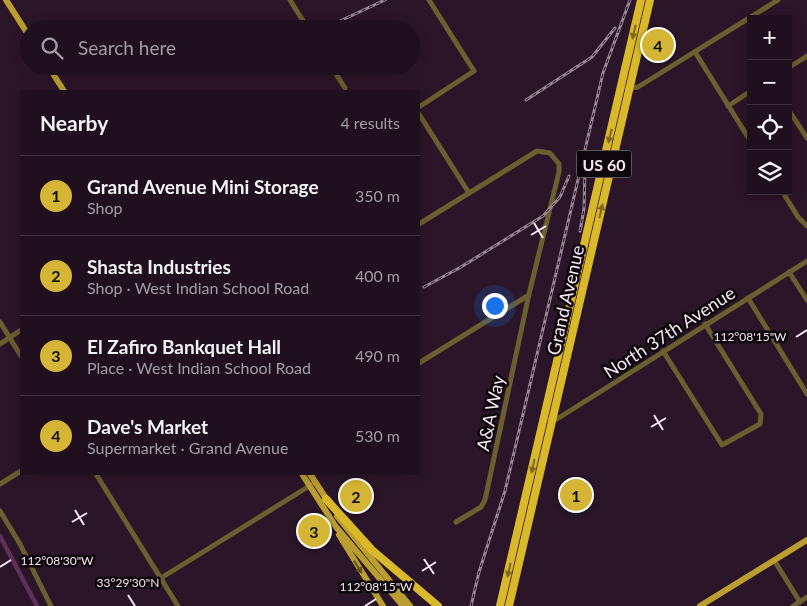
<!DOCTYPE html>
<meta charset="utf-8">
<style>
body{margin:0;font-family:Lato,sans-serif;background:#2d1e2c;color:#f1f3f6}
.controls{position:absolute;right:15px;top:15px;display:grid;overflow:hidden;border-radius:0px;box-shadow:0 2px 12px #0003}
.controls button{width:45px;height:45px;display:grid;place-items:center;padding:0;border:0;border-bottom:1px solid #3d303d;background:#20101f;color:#f1f3f6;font:25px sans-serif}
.you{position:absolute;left:494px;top:305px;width:18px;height:18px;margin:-12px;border:4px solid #fff;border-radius:50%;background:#1a73e8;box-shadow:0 0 0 8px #1a73e833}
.badge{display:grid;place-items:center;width:32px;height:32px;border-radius:50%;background:#d5b535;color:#111;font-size:16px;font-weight:700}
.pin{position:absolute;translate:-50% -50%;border:2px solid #fff;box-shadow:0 1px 5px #0006}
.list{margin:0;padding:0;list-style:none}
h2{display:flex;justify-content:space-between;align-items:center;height:65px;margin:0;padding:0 20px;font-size:21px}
h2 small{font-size:16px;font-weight:400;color:#a29da4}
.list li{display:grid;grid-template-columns:32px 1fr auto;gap:15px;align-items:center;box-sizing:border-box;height:80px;padding:0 20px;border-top:1px solid #3d303d}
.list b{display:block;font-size:19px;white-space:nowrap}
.list p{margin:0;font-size:16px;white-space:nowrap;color:#a29da4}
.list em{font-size:16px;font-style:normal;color:#a29da4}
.icon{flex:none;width:28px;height:28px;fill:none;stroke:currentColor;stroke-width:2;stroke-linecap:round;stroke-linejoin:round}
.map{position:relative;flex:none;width:807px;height:606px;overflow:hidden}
.search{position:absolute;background:#20101f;box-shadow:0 2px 12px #0003;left:20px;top:20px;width:400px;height:55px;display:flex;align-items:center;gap:12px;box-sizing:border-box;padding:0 18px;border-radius:28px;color:#a29da4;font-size:19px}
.panel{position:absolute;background:#20101f;box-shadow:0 2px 12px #0003;left:20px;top:90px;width:400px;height:385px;border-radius:0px}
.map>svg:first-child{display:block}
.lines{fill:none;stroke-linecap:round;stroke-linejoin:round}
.canal{stroke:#5f305a;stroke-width:4.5}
.minor{stroke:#6b5f2f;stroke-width:5}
.major{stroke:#ba9e30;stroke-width:6}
.highway{stroke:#d9b82a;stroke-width:8}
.rail-casing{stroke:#998796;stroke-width:3}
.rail{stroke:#0e060d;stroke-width:1;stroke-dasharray:4;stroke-linecap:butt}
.oneway{fill:#7e681d}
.oneway2{fill:#64521e}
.ticks{fill:none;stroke:#f6e7f3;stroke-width:2}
.labels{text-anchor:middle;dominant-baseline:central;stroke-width:5;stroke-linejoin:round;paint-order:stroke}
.shield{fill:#0e060d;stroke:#b0a4ae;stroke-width:1}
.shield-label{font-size:16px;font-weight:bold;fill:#f6e7f3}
.street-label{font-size:18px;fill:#f6e7f3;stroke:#0e060d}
.ticks-label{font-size:12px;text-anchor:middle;fill:#f6e7f3;stroke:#0e060d;stroke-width:5;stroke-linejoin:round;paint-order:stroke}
</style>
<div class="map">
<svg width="807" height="606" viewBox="0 0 807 606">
<rect width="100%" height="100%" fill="#2b1629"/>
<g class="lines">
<path class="canal" d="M0 536 37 606"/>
<g class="minor">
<path d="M290 0 308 29"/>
<path d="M695 52 751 142"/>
<path d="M331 66 345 88"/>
<path d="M788 68 807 56"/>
<path d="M627 89 638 87 778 0"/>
<path d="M728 106 751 91"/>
<path d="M419 107 474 71 429 0"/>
<path d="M788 109 807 138"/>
<path d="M419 114 469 193"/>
<path d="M782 191 798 217 807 226"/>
<path d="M419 224 537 151 550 153 559 164V172L529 294 485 500 481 507 456 522"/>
<path d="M789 272 807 300"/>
<path d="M748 298 807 394"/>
<path d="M0 322 21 356"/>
<path d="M0 344 21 330"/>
<path d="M663 351 722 445 760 424 761 414 705 324"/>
<path d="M419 363 529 295"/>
<path d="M550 419H557L807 261"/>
<path d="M96 474 178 606"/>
<path d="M0 484 21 471"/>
<path d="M0 511 20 544 51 606"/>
<path d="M774 560 800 602"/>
<path d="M161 578 311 485"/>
<path d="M793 606 807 597"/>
</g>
<g class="major">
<path d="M6 0 29 36"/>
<path d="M48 66 64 91"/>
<path d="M302 474 336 527 403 606"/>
<path d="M310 474 329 503"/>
<path d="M337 516 410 606"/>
<path d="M339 535 383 606"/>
<path d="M700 606 807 540"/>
</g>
<g class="highway">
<path d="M326 499 372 550 438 606"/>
<path d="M500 606 641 0"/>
<path d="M509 606 650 0"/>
</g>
<g class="rail-casing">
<g id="rail">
<path d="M340 21 385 0"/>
<path d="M526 100 592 57 615 28"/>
<path d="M580 231 584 209 585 169"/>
<path d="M424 287 461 267 543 216 560 197 569 176"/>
<path d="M471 606 479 572 505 491 603 73 630 0"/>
</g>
</g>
<use href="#rail" class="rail"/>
</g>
<defs><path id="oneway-solid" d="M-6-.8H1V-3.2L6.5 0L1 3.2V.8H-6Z" transform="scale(1.25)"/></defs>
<g class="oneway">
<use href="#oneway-solid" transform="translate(634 32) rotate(103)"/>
<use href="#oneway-solid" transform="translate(610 136) rotate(103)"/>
<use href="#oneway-solid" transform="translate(601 211) rotate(-77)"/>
<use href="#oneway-solid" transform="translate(533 466) rotate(103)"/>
<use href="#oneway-solid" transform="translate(509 570) rotate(103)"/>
</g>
<use class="oneway2" href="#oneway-solid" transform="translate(358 567) rotate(58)"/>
<path class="ticks" d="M534 223 543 238M531 235 546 226M796 337 807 330M654 415 663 430M651 427 666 418M75 510 84 525M72 522 87 513M424 559 434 574M0 567 11 560M422 571 436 562M128 595 135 606M365 606 376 599"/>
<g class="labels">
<rect class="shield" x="576.5" y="150.5" width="55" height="27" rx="4"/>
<g class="shield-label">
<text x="604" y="164">US 60</text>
</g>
<g class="street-label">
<text transform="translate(565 300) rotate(-77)">Grand Avenue</text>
<text transform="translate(669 332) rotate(-33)">North 37th Avenue</text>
<text transform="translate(490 413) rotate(-78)">A&amp;A Way</text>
</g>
</g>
<g class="ticks-label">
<text x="750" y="341">112°08'15"W</text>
<text x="57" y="565">112°08'30"W</text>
<text x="128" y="587">33°29'30"N</text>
<text x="376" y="591">112°08'15"W</text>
</g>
</svg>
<div class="controls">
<button>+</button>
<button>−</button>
<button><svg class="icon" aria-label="locate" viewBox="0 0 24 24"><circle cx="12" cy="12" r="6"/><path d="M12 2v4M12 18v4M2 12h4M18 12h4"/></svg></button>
<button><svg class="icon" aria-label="layers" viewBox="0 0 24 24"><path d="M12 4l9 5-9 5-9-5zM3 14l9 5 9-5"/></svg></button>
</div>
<div class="you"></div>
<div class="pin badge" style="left:576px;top:495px">1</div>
<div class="pin badge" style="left:356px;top:496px">2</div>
<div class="pin badge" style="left:314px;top:531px">3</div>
<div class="pin badge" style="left:658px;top:45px">4</div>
<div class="search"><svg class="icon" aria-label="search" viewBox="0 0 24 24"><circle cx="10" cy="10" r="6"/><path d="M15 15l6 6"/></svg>Search here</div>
<section class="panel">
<h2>Nearby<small>4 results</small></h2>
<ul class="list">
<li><span class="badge">1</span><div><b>Grand Avenue Mini Storage</b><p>Shop</p></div><em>350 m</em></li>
<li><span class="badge">2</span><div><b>Shasta Industries</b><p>Shop · West Indian School Road</p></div><em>400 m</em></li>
<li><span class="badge">3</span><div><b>El Zafiro Bankquet Hall</b><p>Place · West Indian School Road</p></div><em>490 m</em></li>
<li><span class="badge">4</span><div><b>Dave's Market</b><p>Supermarket · Grand Avenue</p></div><em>530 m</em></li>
</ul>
</section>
</div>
